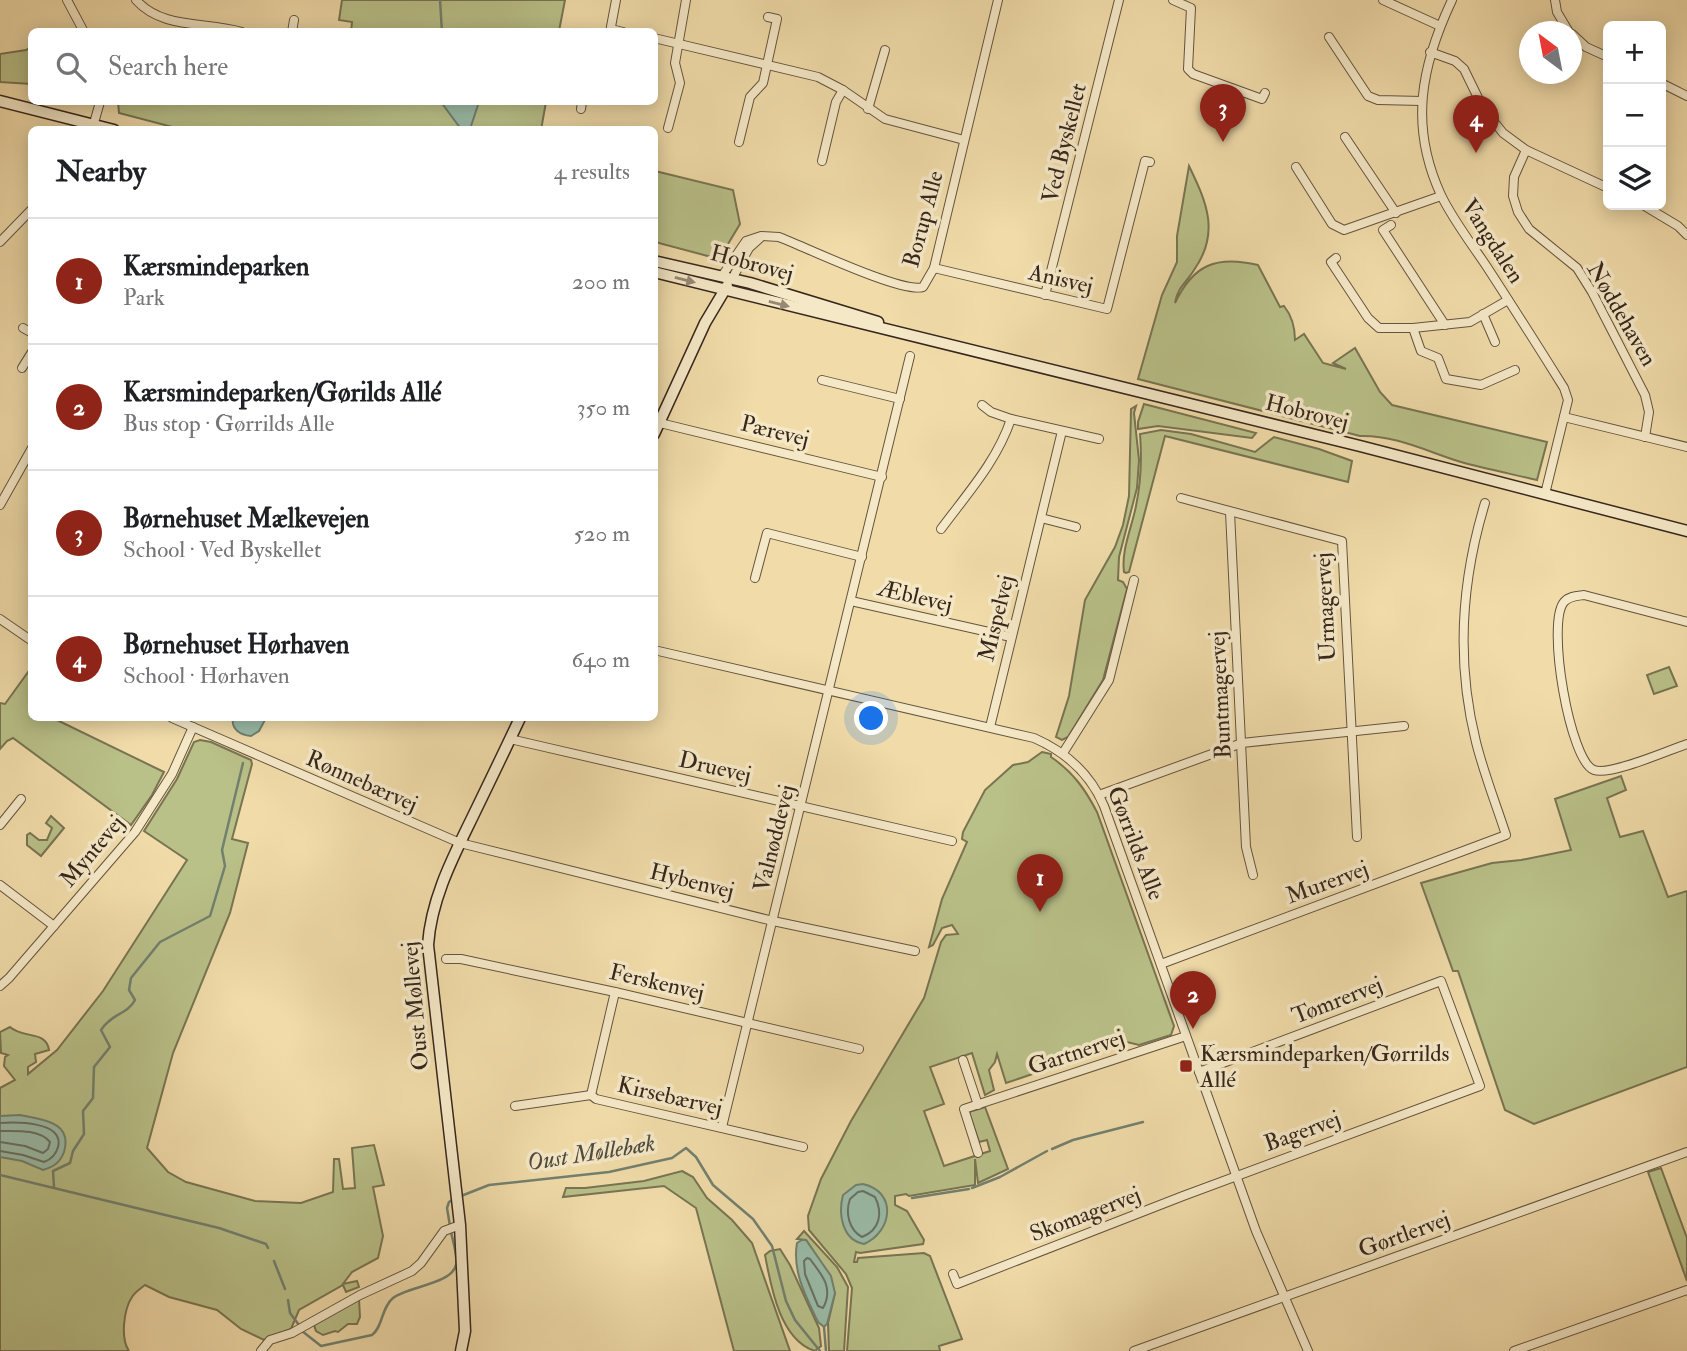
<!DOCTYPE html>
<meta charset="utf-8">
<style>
body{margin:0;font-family:"IM FELL Double Pica",serif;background:#f6f6f6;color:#202124}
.controls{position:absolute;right:21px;top:21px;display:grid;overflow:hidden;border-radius:10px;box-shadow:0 4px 18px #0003}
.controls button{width:63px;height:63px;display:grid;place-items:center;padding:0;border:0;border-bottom:2px solid #e0e0e0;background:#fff;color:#202124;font:35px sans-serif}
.compass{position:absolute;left:1519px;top:21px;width:63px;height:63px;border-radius:50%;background:#fff;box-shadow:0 4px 18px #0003;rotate:328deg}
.you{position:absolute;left:872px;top:719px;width:24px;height:24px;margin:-18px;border:5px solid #fff;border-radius:50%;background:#1a73e8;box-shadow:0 0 0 10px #1a73e833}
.badge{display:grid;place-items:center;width:46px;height:46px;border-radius:50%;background:#8f2418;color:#fff;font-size:23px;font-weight:700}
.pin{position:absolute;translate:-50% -58px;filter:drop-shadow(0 2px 4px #0008)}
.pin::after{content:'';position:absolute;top:37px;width:24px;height:21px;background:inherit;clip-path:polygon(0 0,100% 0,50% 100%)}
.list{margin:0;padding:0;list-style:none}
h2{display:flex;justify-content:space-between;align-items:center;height:91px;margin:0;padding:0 28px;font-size:30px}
h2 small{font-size:23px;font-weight:400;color:#757577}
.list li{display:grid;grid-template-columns:46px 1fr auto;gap:21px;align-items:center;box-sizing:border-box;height:126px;padding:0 28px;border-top:2px solid #e0e0e0}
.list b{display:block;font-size:26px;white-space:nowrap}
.list p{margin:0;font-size:23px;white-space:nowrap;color:#757577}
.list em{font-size:23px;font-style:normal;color:#757577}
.icon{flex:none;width:38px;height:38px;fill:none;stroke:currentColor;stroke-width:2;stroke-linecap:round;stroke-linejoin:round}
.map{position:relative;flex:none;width:1687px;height:1351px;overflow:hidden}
.search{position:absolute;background:#fff;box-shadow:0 4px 18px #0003;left:28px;top:28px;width:630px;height:77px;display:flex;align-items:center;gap:18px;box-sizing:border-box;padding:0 24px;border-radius:10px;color:#757577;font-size:26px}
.panel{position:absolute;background:#fff;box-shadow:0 4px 18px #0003;left:28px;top:126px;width:630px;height:595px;border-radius:10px}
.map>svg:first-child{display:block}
.green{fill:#b9c088;stroke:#787452;stroke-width:2}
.water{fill:#9abba7;stroke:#72806f;stroke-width:2}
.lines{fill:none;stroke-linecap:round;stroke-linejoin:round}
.shore{stroke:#687162;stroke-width:2}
.stream{stroke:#72806f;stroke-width:2.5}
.street-casing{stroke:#64543f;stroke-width:10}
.secondary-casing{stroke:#36271c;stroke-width:13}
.street{stroke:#f5e8c7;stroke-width:8}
.secondary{stroke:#f5e8c7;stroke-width:10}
.oneway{fill:#968872}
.poi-dot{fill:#8f2418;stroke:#f5e8c7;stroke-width:2.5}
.labels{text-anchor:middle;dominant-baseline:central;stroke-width:7;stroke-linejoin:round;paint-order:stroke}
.street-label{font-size:23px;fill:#36271c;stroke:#f5e8c7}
.poi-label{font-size:23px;fill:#36271c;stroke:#f5e8c7;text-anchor:start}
.water-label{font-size:24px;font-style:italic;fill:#4f4c3f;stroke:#f5e8c7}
</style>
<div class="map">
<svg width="1687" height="1351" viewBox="0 0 1687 1351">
<rect width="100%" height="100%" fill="#f0dba9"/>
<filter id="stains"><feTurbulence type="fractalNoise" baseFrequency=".00286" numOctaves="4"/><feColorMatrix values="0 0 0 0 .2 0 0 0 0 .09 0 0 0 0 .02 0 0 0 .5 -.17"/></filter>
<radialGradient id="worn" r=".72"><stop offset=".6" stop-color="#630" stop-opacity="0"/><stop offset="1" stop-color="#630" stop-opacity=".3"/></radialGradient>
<g class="green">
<path d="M342 0H565L559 31 351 32 352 22 339 20Z"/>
<path d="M31 47V84L0 82V54L26 50Z"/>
<path d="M118 102H546L541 130 180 129 119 113Z"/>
<path d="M1189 166C1207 203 1220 233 1194 270 1186 283 1177 288 1175 303 1193 265 1216 255 1258 265L1280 307 1284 306C1292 316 1295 328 1295 340L1304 334 1323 363 1346 369 1333 363 1355 348 1380 392 1392 405 1547 442 1537 480C1512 474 1486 469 1461 462 1428 452 1396 435 1360 436L1138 379 1162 295 1177 262V236Z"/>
<path d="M655 171 733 190 740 224 719 259 655 242Z"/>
<path d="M1144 404 1256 433 1252 438 1158 426 1138 429V422Z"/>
<path d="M1136 406 1134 413 1139 460 1137 488 1119 557 1118 580 1123 582 1127 589 1103 680 1068 737 1062 740 1056 737 1069 696 1085 600 1115 547 1123 525 1129 496 1131 409Z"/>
<path d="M1161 430 1191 434 1255 452 1274 437 1319 449 1352 461 1348 482 1165 436 1129 572 1126 573 1124 572C1121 550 1132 527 1136 506 1141 482 1142 459 1140 434Z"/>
<path d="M1669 667 1677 686 1654 694 1647 675Z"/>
<path d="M31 668 32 718 57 720 164 772 152 795 131 825 13 738 7 741 0 749V703L5 704Z"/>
<path d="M200 740 211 742 251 760 252 764 232 839 248 843 230 913 173 1053 147 1148 168 1172 186 1182 255 1201 301 1203 333 1192 334 1159H339L343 1189 355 1188 352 1148 374 1145 384 1185 373 1187 383 1236 378 1258 352 1272 343 1284 357 1281 359 1287 346 1292 343 1285 299 1310 291 1329 264 1340 241 1329 217 1310 169 1297 145 1285C141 1288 135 1292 132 1297 124 1309 120 1338 129 1351H0V1088L15 1080 4 1066 5 1057 8 1055 1 1053 0 1032 10 1027C23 1039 46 1030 49 1050L35 1054 36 1062 28 1067V1074L57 1050 103 991 187 860 144 831 177 779 194 742Z"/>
<path d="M1042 752 1051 754V757C1073 772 1085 789 1097 812L1174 1026 1171 1035 1139 1045 1127 1042 1006 1083 997 1054 995 1062 989 1070 994 1090 985 1095 972 1053 930 1067 944 1104 924 1111 944 1166 990 1151 987 1140 979 1142 969 1112 985 1107 1008 1169 978 1183 975 1159V1185L909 1196 906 1194 895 1196V1205L907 1211 924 1240 923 1244 860 1253 856 1252 854 1262H857L858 1258 924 1253 930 1256 962 1339 939 1346 940 1351H847L852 1288 846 1274 809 1230 808 1216 821 1179 851 1121 924 998 941 942 946 935 958 934 952 925 942 928 933 945 929 947 942 899 967 842 962 839 963 832 985 790 1013 765 1028 762Z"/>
<path d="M1621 776 1626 790 1607 798 1620 837 1643 831 1668 897 1687 891V1067L1534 1124 1505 1110 1458 971H1453L1421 883 1492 863 1521 860 1571 850 1555 799Z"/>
<path d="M51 816 64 828 41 856 27 845V835L30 833 39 840H47L52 828 46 823Z"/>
<path d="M1661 1168 1687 1238V1281L1648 1172Z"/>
<path d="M682 1171 693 1177 707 1198 732 1220 752 1243 790 1351H734L696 1208 664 1186 563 1197 566 1188H585L644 1181Z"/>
<path d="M804 1231 837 1267 848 1287 844 1351H829L828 1323 835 1293 818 1258 806 1240 797 1239Z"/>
<path d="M780 1249 790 1265 819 1328 821 1346 815 1351C780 1340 771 1287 765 1255L770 1251Z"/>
<path d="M359 1299 360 1317 357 1324H348L338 1332 335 1331 323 1335 316 1331 314 1325Z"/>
</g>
<g class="water">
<path d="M441 102H479L470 129H461Z"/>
<path d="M233 718H266L259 731 251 736C240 735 231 729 233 718Z"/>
<path d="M20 1115C42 1120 73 1121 64 1152 60 1163 53 1167 43 1170L22 1161 0 1157V1116Z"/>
<path d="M863 1184C898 1192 892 1232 864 1244 842 1240 838 1214 843 1195L856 1185Z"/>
<path d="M802 1240H806L831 1276 835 1293 827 1324 824 1327 818 1322C806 1297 792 1271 797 1243Z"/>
</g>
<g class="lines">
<g class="shore">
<path d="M0 1123C15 1122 65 1121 58 1147 56 1155 52 1159 44 1162L23 1155 0 1151"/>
<path d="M0 1131C16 1131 39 1129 50 1142L48 1149 43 1153 25 1146 0 1142"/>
<path d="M863 1191 875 1197C883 1213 880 1230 862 1237 849 1230 845 1213 850 1199L858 1192Z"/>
<path d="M807 1258 810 1259C822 1275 834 1288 823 1308L818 1306 805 1274 804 1261Z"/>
</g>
<g class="stream">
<path d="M440 0 442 32"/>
<path d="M1052 1149 1073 1140 1143 1122"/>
<path d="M0 1175 219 1228 266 1244 268 1248"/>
<path d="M54 1187 53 1171 70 1163 73 1151 84 1134 83 1111 93 1098 94 1067 110 1047 101 1030C112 1013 127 1015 135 1000L129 990 131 978 160 942 210 916 225 866 222 850 243 763"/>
<path d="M972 1188 1000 1177 1047 1151"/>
<path d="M461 1196 489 1185 609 1172 672 1158 686 1148 696 1157 713 1185 753 1219 772 1246 786 1301 795 1320 820 1351"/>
<path d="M912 1198 969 1189"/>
<path d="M450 1226 447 1208 449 1202 452 1200"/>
<path d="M274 1261 285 1289"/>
<path d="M288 1300 290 1313 299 1325"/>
<path d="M824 1327 826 1351"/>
<path d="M302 1331 321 1346 372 1335C383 1327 381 1308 393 1298 406 1287 452 1284 456 1265 458 1256 453 1242 451 1232"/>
</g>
<g class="street-casing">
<g id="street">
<path d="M67 0 84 32"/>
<path d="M136 0C163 30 206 21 242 32"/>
<path d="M1173 0 1191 8 1188 69 1193 74 1262 99 1265 93"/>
<path d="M1383 0 1440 26"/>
<path d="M1452 0C1421 66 1409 126 1441 195 1453 220 1471 243 1487 267 1513 307 1539 348 1564 388L1568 400 1545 494"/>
<path d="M1555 0 1557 12 1569 32"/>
<path d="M611 29 623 32"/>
<path d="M292 32 294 20"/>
<path d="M610 32 616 0"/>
<path d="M1572 34 1586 47 1608 57"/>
<path d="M1329 37 1368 96 1378 100 1422 101"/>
<path d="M654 38 818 77 843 90 885 119 964 140"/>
<path d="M1430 52 1455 61 1464 69 1483 108 1503 133 1526 150 1608 188"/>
<path d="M1661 83 1687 96"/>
<path d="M581 109 582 102"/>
<path d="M868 109 885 50"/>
<path d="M668 128 680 83 675 63 686 0"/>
<path d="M92 130 100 102"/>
<path d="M1345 137 1396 213"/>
<path d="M739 142 750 97 763 83 777 19 768 17"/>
<path d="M1526 150 1514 177 1513 196 1518 212 1529 229 1577 268 1592 292 1645 395 1649 412 1645 437"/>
<path d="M822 161 836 102 843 90"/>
<path d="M1296 167 1332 224 1344 230 1441 196"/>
<path d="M1643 205 1678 226 1687 235"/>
<path d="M1391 225 1383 230 1445 325"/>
<path d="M0 242 32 209"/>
<path d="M1336 258 1331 262 1368 318 1379 328H1413L1470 322 1508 300"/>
<path d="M934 268 1107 309 1145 161 1150 162"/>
<path d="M722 276 746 241 761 236 779 237C805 247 903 294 923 287L934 268 998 0"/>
<path d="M732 279 749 248 760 238"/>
<path d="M1045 295 1119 0"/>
<path d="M1483 314 1495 342"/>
<path d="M23 328 32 333"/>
<path d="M1413 328 1421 351 1438 358 1446 379 1481 385 1515 370"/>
<path d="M22 368 32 352"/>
<path d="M822 380 900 399"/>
<path d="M982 405 991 412 1011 419"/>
<path d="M1564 417 1687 447"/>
<path d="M660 423 882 477"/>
<path d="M1181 498 1342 541 1357 837"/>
<path d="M0 505 32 448"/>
<path d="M1230 512 1246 847 1253 875"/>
<path d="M1041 518 1076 527"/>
<path d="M941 529C967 494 997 461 1011 419L1099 439"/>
<path d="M755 578 767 533 862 557"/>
<path d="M851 601 1011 637"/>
<path d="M0 619 32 641"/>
<path d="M1687 622 1584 595C1577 596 1569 596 1564 602 1546 623 1570 762 1594 770 1610 776 1669 750 1687 744"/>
<path d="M654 650 1034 738C1066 752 1090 773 1104 806L1256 1231 1308 1351"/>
<path d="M172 718 460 843 773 921 915 951"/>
<path d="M990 727 1062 431"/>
<path d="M510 739 952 841"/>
<path d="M1063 753 1109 680 1134 580"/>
<path d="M1099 795 1242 743 1404 726"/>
<path d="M0 825 21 799"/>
<path d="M0 885 54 926"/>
<path d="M446 959H461L615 992 859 1049"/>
<path d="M1161 964 1506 835C1496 804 1484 774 1476 742 1456 662 1461 582 1485 503"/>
<path d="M0 986 9 978 135 832 172 774 193 727"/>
<path d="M615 992 591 1095 596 1099 803 1147"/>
<path d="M963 1060 978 1105"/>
<path d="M515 1106 591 1095"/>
<path d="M722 1127 910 356"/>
<path d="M978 1153 964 1109 1186 1036"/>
<path d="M953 1274 957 1284 1183 1196 1480 1086 1441 981 1199 1072"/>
<path d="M261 1351 270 1340 292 1333 360 1295 412 1271 421 1263 444 1231 460 1225"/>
<path d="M1134 1351 1687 1152"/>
<path d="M1514 1351 1687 1290"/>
</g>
</g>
<g class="secondary-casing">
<g id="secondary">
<path d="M0 101 114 130"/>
<path d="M654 261 750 283 878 322"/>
<path d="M654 272 1360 446 1687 531"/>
<path d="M654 434 705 323 727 286"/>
<path d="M461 1351 465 1331 460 1225 428 945C431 899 453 857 473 816 489 783 505 750 520 718"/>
</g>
</g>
<use href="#street" class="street"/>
<use href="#secondary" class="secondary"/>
</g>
<defs><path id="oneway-solid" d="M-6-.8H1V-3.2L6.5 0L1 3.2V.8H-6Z" transform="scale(1.75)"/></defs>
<g class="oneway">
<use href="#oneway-solid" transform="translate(685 280) rotate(14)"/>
<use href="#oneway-solid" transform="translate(779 304) rotate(14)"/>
</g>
<rect class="poi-dot" x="1179" y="1059" width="14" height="14" rx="3.5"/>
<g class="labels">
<g class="street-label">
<text transform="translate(1064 143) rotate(-76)">Ved Byskellet</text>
<text transform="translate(923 219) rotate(-75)">Borup Alle</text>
<text transform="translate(1493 241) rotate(57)">Vangdalen</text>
<text transform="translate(752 263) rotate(15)">Hobrovej</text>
<text transform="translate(1061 279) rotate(13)">Anisvej</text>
<text transform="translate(1622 314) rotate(60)">Nøddehaven</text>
<text transform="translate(1307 412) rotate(14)">Hobrovej</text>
<text transform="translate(775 431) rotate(14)">Pærevej</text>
<text transform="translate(915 596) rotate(13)">Æblevej</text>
<text transform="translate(1325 607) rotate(-93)">Urmagervej</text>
<text transform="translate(996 618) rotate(-76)">Mispelvej</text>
<text transform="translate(1220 695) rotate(-93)">Buntmagervej</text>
<text transform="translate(715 767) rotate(13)">Druevej</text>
<text transform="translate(362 781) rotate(24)">Rønnebærvej</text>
<text transform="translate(774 838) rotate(-76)">Valnøddevej</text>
<text transform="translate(1136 843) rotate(69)">Gørrilds Alle</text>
<text transform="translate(92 851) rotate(-50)">Myntevej</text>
<text transform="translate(692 881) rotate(14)">Hybenvej</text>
<text transform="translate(1327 882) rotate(-20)">Murervej</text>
<text transform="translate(657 982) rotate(13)">Ferskenvej</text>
<text transform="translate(1337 1000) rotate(-21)">Tømrervej</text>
<text transform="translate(415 1006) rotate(-95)">Oust Møllevej</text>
<text transform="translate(1076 1052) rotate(-18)">Gartnervej</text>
<text transform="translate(670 1096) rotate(13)">Kirsebærvej</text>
<text transform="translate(1302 1131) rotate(-20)">Bagervej</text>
<text transform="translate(1085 1214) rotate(-21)">Skomagervej</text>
<text transform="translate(1404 1234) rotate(-20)">Gørtlervej</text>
</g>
<g class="poi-label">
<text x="1200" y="1053">Kærsmindeparken/Gørrilds<tspan x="1200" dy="26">Allé</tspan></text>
</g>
<g class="water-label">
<text transform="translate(591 1153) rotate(-9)">Oust Møllebæk</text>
</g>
</g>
<rect width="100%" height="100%" filter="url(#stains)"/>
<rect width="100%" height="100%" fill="url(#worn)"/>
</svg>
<div class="controls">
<button>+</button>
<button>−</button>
<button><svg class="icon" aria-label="layers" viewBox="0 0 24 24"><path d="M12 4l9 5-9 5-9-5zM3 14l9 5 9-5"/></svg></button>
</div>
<svg class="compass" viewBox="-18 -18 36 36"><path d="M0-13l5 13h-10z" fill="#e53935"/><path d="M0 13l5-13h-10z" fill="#757577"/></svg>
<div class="you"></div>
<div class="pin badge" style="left:1040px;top:912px">1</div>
<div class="pin badge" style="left:1193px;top:1029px">2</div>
<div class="pin badge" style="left:1223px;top:142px">3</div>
<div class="pin badge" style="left:1476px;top:153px">4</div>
<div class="search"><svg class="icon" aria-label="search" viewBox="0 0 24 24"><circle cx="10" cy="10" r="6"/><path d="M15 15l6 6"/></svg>Search here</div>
<section class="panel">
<h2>Nearby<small>4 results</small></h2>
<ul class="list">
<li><span class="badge">1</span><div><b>Kærsmindeparken</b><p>Park</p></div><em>200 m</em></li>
<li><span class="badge">2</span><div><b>Kærsmindeparken/Gørilds Allé</b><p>Bus stop · Gørrilds Alle</p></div><em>350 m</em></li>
<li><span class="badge">3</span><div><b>Børnehuset Mælkevejen</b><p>School · Ved Byskellet</p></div><em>520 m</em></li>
<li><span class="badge">4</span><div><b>Børnehuset Hørhaven</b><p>School · Hørhaven</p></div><em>640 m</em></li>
</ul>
</section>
</div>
